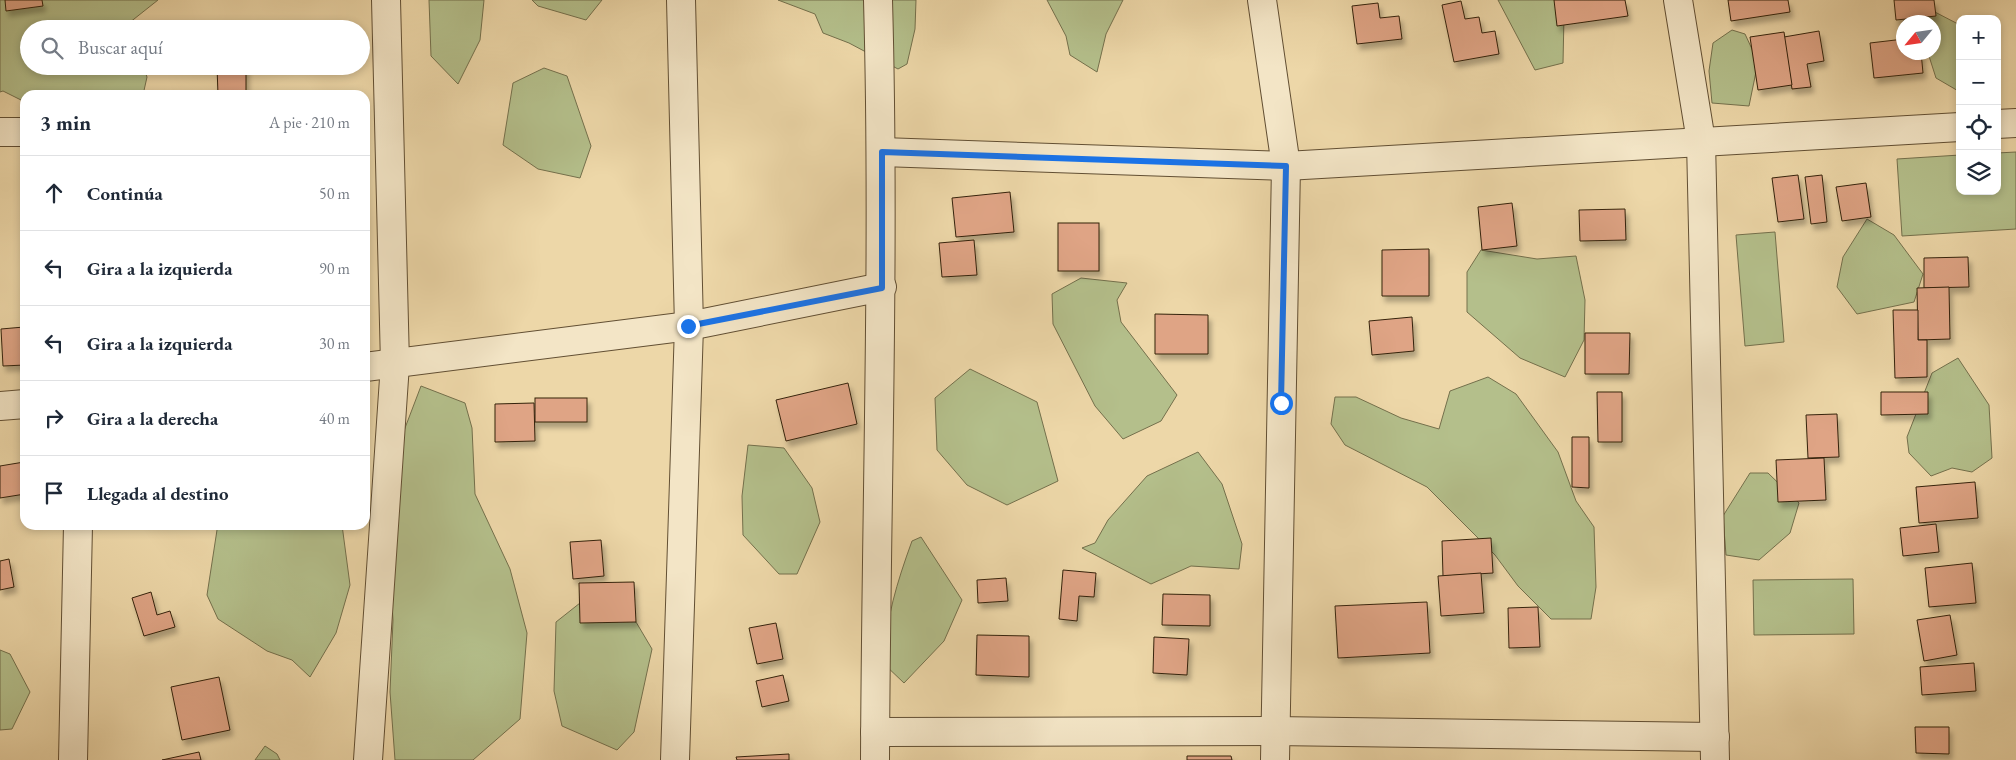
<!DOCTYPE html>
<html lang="es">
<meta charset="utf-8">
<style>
body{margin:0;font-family:"EB Garamond",serif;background:#f2f2f3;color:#1f2937}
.controls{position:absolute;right:15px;top:15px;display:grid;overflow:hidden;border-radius:10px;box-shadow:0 2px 8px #0003}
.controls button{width:45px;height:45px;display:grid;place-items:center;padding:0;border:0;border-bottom:1px solid #e0e1e3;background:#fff;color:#1f2937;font:25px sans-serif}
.compass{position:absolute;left:1896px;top:15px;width:45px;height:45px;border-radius:50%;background:#fff;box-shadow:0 2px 8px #0003;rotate:241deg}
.stop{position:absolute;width:15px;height:15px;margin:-11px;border:4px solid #1a73e8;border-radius:50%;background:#fff}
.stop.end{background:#1a73e8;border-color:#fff;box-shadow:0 1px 5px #0008}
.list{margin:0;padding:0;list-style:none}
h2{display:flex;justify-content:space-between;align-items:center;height:65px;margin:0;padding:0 20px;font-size:21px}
h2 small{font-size:16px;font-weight:400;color:#747a83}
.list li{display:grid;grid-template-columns:32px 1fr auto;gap:15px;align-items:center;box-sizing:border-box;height:75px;padding:0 20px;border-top:1px solid #e0e1e3}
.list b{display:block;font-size:19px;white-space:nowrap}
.list em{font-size:16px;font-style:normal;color:#747a83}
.icon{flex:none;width:28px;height:28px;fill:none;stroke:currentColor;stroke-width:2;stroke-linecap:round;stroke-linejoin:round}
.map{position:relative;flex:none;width:2016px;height:760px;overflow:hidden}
.search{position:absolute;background:#fff;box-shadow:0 2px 8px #0003;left:20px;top:20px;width:350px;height:55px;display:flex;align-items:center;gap:12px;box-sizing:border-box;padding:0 18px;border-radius:28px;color:#747a83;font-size:19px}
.panel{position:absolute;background:#fff;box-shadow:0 2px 8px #0003;left:20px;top:90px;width:350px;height:440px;border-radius:15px}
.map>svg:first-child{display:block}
.green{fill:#b4bf8b;stroke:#74704c}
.building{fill:#dfa485;stroke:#34220c;filter:url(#shadow)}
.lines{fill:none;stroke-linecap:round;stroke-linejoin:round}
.minor-casing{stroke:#624f33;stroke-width:30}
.minor{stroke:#f3e5c6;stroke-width:28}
.route{stroke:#1a73e8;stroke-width:6}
</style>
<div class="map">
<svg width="2016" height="760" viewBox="0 0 2016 760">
<defs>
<filter id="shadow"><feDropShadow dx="3" dy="5.5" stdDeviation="2.5" flood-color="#0004"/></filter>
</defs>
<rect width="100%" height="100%" fill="#edd7a8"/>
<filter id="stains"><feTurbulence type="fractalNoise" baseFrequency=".004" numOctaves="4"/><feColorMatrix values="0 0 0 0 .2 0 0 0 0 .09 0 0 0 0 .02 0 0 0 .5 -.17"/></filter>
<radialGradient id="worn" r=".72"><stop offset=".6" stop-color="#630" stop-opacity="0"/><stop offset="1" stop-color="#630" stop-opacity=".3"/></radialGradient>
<g class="green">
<path d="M0 0H158L129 23 131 29H29V66H143L147 77 143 95H25V102L3 91 0 92Z"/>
<path d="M429 0H484L480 40 458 84 431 56Z"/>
<path d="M532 0H602L586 20 538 6Z"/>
<path d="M778 0H916L915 29 907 64 898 69 849 43 823 33 815 14Z"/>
<path d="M1047 0H1123L1106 34 1097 72 1070 55 1066 36Z"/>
<path d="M1498 0H1555L1564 16 1563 63 1535 70Z"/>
<path d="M1910 4 1931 10 1960 25V92L1936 78 1928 53 1934 52V22H1904L1903 30 1901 28Z"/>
<path d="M1732 30 1745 34 1758 62 1749 106 1712 103 1709 71 1713 43Z"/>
<path d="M544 68 567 76 591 146 580 178 538 169 503 145 513 83Z"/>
<path d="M2016 152V229L1902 236 1897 159 1960 155V191H1997V153Z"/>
<path d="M1867 219 1894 235 1923 274 1914 302 1857 314 1837 287 1843 257Z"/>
<path d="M1775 232 1784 342 1745 346 1736 235Z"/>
<path d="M1481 250 1537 259 1576 256 1585 300 1584 340 1565 377 1520 358 1467 312V272Z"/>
<path d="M1081 278 1127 283 1117 300 1121 322 1177 395 1161 421 1123 439 1095 406 1053 324 1052 294Z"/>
<path d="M1958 358 1989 405 1992 458 1972 472 1952 468 1931 476 1909 453 1907 437 1932 373Z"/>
<path d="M970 369 1037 402 1058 481 1007 505 967 485 937 450 935 398Z"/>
<path d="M1488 377 1516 394 1558 452 1576 501 1594 527 1596 587 1591 619H1551L1518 586 1495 555 1427 487 1345 445 1331 424 1335 397H1356L1401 418 1439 429 1450 391Z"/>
<path d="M421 386 465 403 472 428 475 494 510 569 527 633 520 719 473 760H395L390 692 393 620 387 526 397 449Z"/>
<path d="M748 445 784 448 812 488 820 522 797 574H779L743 535 742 496Z"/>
<path d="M1198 452 1222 484 1242 544 1239 569 1191 566 1151 584 1082 548 1095 543 1108 520 1147 476Z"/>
<path d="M1750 473H1768L1799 503 1790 533 1759 560 1726 555 1723 516Z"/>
<path d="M215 525H342L350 585 336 633 310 677 292 660 267 651 218 619 207 595 217 530Z"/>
<path d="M921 537 962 600 944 641 904 683 883 663C887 616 896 585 912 541Z"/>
<path d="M1853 579 1854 634 1754 635 1753 580Z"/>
<path d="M580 603 636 622 652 649 634 732 617 750 562 726 554 691 556 622Z"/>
<path d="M0 650 10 654 30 692 12 729 0 730Z"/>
<path d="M265 746 277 754 280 760H255Z"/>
</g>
<g class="building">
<path d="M5 0H42L43 6 6 11Z"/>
<path d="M1554 0H1625L1628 16 1557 26Z"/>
<path d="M1728 0H1788L1790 12 1731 21Z"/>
<path d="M1894 0H1934L1936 16 1896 20Z"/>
<path d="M1461 1 1465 19 1479 17 1482 33 1495 31 1499 54 1454 62 1442 5Z"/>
<path d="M1378 3 1380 18 1399 16 1402 39 1357 44 1352 6Z"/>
<path d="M245 22V29H236V23Z"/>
<path d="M1819 31 1824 61 1807 64 1811 87 1792 89 1784 37Z"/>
<path d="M1784 32 1792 85 1758 90 1750 37Z"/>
<path d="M1904 39V52H1921L1923 73 1874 78 1870 43Z"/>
<path d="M217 66H246V95H218Z"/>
<path d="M1798 175 1804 219 1778 222 1772 178Z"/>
<path d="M1822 175 1827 222 1811 224 1805 177Z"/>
<path d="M1866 183 1871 217 1842 221 1836 187Z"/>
<path d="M1010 192 1014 232 956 237 952 198Z"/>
<path d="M1512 203 1517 246 1482 250 1478 207Z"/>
<path d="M1625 209 1626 240 1580 241 1579 210Z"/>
<rect x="1058" y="223" width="41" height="48"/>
<path d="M974 240 977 275 942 277 939 243Z"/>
<path d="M1429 249V296H1382V250Z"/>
<path d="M1968 257 1969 287 1924 288V258Z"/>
<path d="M1949 287 1950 339 1918 340 1917 288Z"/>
<path d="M1893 310H1918V340H1927V377L1895 378Z"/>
<path d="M1155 314 1208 315V354H1155Z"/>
<path d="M1412 317 1414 351 1372 355 1369 321Z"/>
<path d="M24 327 25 365 3 366 1 329Z"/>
<path d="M1585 333H1630L1629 374H1585Z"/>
<path d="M848 383 857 424 786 441 776 400Z"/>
<path d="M1597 392H1622V442H1598Z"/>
<path d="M1881 392H1928V414L1881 415Z"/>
<rect x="535" y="398" width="52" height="24"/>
<path d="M534 403 535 441 495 442V404Z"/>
<path d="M1837 414 1839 457 1808 458 1806 415Z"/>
<path d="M1572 437H1589V488L1572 487Z"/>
<path d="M1824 458 1826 500 1778 502 1776 460Z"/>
<path d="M24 462 25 494 0 498V466Z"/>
<path d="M1975 482 1978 518 1919 523 1916 487Z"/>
<path d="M1936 524 1939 552 1903 556 1900 528Z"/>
<path d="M1491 538 1493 573 1443 576 1442 541Z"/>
<path d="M601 540 604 576 573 579 570 542Z"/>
<path d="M9 559 14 587 0 590V561Z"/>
<path d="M1972 563 1976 603 1929 607 1925 568Z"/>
<path d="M1063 570 1096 573 1094 597 1079 596 1077 621 1059 619Z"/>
<path d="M1481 573 1484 613 1441 616 1438 576Z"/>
<path d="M1006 578 1008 601 978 603 977 580Z"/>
<path d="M634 582 636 622 580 623 579 583Z"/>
<path d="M151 592 157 615 170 611 175 627 144 636 132 598Z"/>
<path d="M1163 594 1210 595V626L1162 625Z"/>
<path d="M1427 602 1430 653 1338 658 1335 606Z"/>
<path d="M1538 607 1540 647 1509 648 1508 608Z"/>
<path d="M1950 615 1957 655 1924 661 1917 620Z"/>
<path d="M776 623 783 659 757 664 749 628Z"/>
<path d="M977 635 1029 636V677L976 675Z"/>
<path d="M1154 637 1189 639 1187 675 1153 673Z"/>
<path d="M1974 663 1976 691 1922 695 1920 667Z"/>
<path d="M783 675 789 701 762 707 756 681Z"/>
<path d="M219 677 230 730 182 740 171 687Z"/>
<path d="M1915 727H1949V754L1916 753Z"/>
<path d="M199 752 201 760H162Z"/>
<path d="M789 754V760H737L736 757Z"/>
<path d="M1187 756H1231L1232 760H1187Z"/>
</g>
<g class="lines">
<g class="minor-casing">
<g id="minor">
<path d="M1262 0 1286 166 1275 760"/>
<path d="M1678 0 1701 141 1715 760"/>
<path d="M1997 124 2016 123"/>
<path d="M0 132H25"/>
<path d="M882 152 1286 166 1960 127"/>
<path d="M365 367 689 326 882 287"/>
<path d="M0 406 25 404"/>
<path d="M875 732 1274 731 1715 737"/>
<path d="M73 760 78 525"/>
<path d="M368 760 395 364 386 0"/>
<path d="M675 760 689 326 681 0"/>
<path d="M875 760C876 507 885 253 878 0"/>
</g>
</g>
<use href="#minor" class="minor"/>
</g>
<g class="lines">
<path class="route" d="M688 326 882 288V152L1286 166 1281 403"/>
</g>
<rect width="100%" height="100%" filter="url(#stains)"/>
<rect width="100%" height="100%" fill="url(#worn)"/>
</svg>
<div class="controls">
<button>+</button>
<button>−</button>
<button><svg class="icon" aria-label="locate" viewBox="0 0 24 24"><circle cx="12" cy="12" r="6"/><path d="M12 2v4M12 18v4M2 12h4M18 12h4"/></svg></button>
<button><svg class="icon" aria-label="layers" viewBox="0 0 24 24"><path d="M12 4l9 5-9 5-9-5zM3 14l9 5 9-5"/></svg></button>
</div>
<svg class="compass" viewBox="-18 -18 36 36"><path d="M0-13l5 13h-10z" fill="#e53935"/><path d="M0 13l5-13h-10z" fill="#747a83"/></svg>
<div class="stop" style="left:1281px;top:403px"></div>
<div class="stop end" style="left:688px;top:326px"></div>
<div class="search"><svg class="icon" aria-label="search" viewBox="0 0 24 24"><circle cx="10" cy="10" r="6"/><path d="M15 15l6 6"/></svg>Buscar aquí</div>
<section class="panel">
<h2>3 min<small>A pie · 210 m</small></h2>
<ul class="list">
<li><svg class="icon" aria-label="ahead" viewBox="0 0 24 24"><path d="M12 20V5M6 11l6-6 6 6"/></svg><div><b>Continúa</b></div><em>50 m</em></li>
<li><svg class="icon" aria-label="left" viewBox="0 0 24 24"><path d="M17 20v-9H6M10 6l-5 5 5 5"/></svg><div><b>Gira a la izquierda</b></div><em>90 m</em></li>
<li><svg class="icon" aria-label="left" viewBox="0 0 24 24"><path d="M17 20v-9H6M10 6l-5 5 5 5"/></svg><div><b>Gira a la izquierda</b></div><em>30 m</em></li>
<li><svg class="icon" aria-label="right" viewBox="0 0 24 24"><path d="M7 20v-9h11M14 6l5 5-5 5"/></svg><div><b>Gira a la derecha</b></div><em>40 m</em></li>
<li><svg class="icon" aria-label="arrive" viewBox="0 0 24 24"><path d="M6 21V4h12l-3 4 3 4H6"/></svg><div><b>Llegada al destino</b></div></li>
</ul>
</section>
</div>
